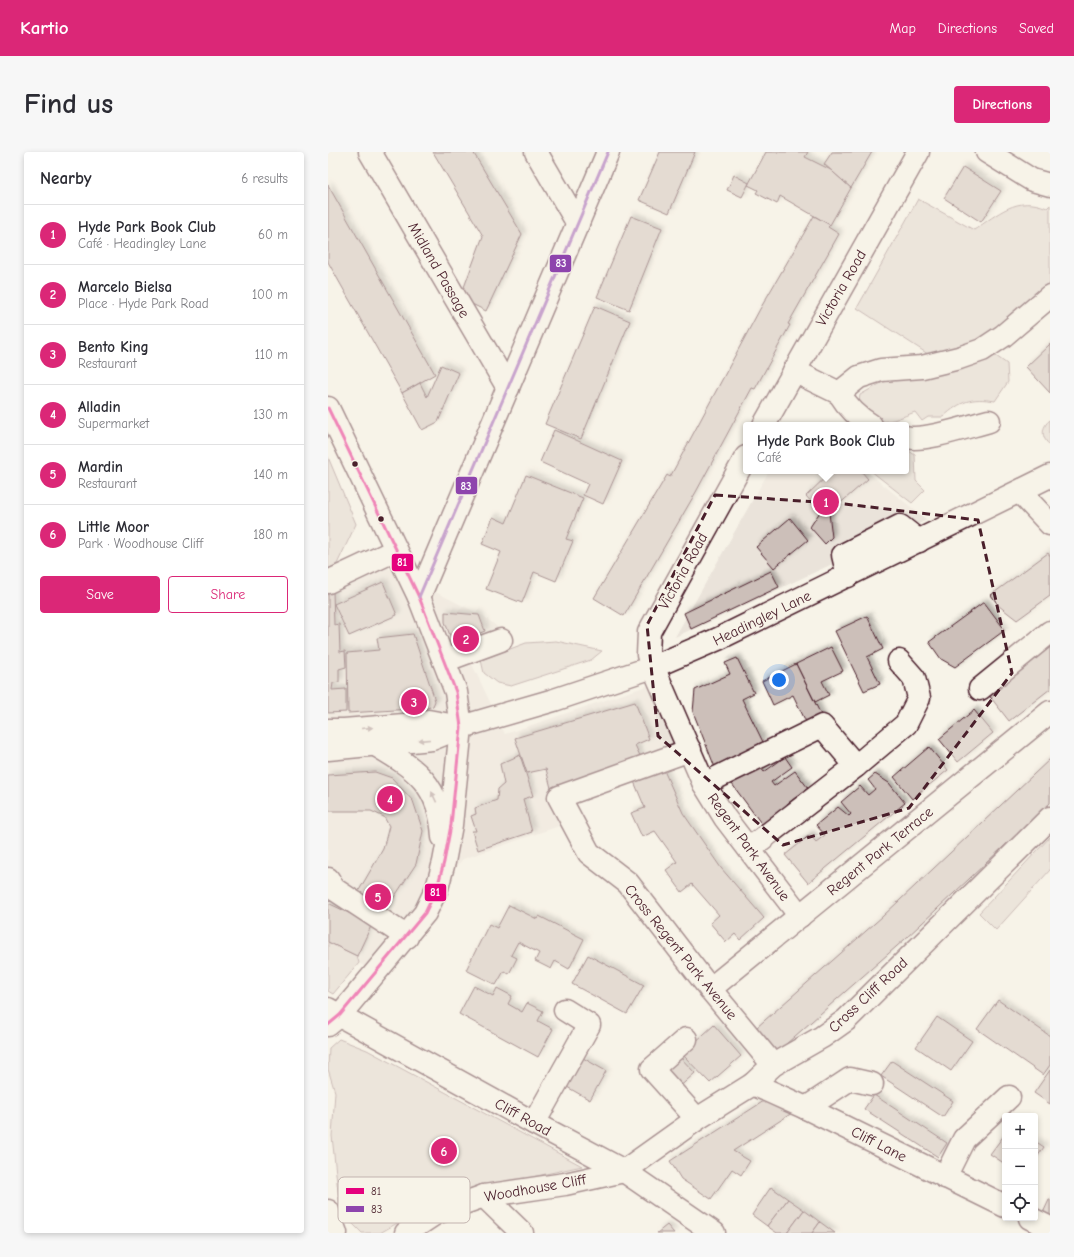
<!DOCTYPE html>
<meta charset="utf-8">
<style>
body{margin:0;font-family:"Comic Neue",sans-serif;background:#f7f7f7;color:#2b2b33}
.controls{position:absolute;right:12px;bottom:12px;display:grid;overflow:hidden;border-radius:4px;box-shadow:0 2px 6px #0003}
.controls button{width:36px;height:36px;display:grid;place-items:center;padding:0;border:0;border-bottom:1px solid #e1e1e2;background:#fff;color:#2b2b33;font:20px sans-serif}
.you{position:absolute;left:451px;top:528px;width:14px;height:14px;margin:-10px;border:3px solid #fff;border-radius:50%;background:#1a73e8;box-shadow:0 0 0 6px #1a73e833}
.badge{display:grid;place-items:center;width:26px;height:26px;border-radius:50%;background:#db2777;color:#fff;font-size:13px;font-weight:700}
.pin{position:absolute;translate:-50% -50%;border:2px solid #fff;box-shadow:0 1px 4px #0006}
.popup{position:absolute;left:415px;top:270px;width:166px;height:52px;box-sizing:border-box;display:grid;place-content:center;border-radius:4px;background:#fff;filter:drop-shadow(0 1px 3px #0005);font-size:13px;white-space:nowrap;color:#7c7c81}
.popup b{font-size:15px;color:#2b2b33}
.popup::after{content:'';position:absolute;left:50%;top:100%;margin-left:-8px;border:8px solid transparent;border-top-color:#fff}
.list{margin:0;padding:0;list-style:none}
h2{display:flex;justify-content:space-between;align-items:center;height:52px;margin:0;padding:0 16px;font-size:17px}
h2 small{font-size:13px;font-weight:400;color:#7c7c81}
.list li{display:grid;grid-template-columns:26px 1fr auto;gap:12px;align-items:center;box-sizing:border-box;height:60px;padding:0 16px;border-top:1px solid #e1e1e2}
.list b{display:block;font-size:15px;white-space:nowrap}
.list p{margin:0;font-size:13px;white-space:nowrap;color:#7c7c81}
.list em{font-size:13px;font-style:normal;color:#7c7c81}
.actions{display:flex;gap:8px;padding:12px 16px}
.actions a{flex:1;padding:9px 0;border:1px solid #db2777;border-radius:4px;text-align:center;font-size:14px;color:#db2777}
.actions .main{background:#db2777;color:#fff}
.icon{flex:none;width:22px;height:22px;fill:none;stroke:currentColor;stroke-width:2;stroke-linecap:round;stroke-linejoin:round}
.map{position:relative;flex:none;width:722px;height:1081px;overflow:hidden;border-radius:4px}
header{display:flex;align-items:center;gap:24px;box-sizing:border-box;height:56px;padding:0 20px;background:#db2777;color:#fff}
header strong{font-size:19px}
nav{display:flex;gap:22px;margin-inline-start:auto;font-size:14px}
.intro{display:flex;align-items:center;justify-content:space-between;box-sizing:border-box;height:96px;padding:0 24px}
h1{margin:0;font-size:28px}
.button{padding:10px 18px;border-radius:4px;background:#db2777;color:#fff;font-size:14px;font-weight:700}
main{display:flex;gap:24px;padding:0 24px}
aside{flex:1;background:#fff;border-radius:4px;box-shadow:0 2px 6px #0003}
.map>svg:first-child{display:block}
.built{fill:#eae3da}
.green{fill:#ded4cc;stroke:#947a7c}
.building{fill:#ccbfb9;stroke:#4a1f2b;filter:url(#shadow)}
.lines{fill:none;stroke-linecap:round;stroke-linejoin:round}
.minor-casing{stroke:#4a1f2b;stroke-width:25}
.highway-casing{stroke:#4a1f2b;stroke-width:25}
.minor{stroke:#f7f3e8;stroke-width:22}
.highway{stroke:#f7f3e8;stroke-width:22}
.bus-1-casing{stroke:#f7f3e8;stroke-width:6}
.bus-2-casing{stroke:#f7f3e8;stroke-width:6}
.bus-1{stroke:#e5007d;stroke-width:3}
.bus-2{stroke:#8e44ad;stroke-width:3}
.oneway{fill:#a0898a}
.marked{fill:none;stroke:#4a1f2b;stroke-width:3;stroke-dasharray:8 5;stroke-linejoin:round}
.bus-dot{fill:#4a1f2b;stroke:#f7f3e8;stroke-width:1.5}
.labels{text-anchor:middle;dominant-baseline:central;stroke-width:3;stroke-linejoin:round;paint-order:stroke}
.street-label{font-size:15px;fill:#4a1f2b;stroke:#f7f3e8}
.key{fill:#f7f3e8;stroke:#c3b3af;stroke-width:1}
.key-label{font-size:11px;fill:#4a1f2b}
.line-badge{stroke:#f7f3e8;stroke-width:1.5}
.badge-label{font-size:11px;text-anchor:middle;font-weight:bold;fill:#fff}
</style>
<header>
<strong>Kartio</strong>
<nav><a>Map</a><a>Directions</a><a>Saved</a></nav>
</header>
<div class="intro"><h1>Find us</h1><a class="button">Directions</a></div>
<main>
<aside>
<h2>Nearby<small>6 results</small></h2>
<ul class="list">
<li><span class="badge">1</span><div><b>Hyde Park Book Club</b><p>Café · Headingley Lane</p></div><em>60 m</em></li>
<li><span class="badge">2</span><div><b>Marcelo Bielsa</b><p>Place · Hyde Park Road</p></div><em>100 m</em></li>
<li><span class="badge">3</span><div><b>Bento King</b><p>Restaurant</p></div><em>110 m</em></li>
<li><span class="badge">4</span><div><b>Alladin</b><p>Supermarket</p></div><em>130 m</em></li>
<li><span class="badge">5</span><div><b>Mardin</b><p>Restaurant</p></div><em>140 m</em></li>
<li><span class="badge">6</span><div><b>Little Moor</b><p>Park · Woodhouse Cliff</p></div><em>180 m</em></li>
</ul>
<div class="actions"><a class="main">Save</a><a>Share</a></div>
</aside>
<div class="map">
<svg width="722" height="1081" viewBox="0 0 722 1081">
<defs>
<filter id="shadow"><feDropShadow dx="3.5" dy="-3.5" stdDeviation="2" flood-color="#0004"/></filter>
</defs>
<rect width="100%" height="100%" fill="#f7f3e8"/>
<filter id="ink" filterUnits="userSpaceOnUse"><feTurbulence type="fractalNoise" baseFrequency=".025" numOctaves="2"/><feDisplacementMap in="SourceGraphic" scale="8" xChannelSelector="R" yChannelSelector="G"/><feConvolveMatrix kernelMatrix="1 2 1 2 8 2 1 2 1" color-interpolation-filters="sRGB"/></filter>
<g filter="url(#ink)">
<g class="built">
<path d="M441 319H538L599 368 347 485Z"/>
<path d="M58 415 157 465 178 482 143 510 177 582 322 533 350 595 219 642 234 673 135 707 109 736 47 821 31 811 29 804 0 790V442Z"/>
</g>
<g class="green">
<path d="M590 47 646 78C670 62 689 43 719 56L722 53V150L659 205 668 204 679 212 680 230 667 249C643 245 633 249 615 265H600L594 269 587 260C558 271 553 276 530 254L532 243 555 230 623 217 529 156Z"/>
<path d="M722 268V293C713 286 713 275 722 268Z"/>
<path d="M578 297 587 303 588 329 597 338 584 351 543 319H578Z"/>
<path d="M0 305 28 372 9 412 0 417Z"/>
<path d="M228 489 274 499 263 508 183 534 169 531 156 521 153 508 198 491Z"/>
<path d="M722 685V718L668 778 651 761Z"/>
<path d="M0 790 29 804 31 811 5 842 0 839Z"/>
<path d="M11 887 39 898 254 1014 114 1045 52 1081H34L12 1059 4 984 7 940 0 917 1 896Z"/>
</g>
<g class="building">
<path d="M105 0H145L194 82 158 159 132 146 155 84Z"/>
<path d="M332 0H367L341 61 311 48Z"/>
<path d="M438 0H480L477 5 503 18 523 36 502 73 452 44 449 52 428 41 430 38 420 33Z"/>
<path d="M504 0H544L523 36 496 12Z"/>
<path d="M635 15 673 39 653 70 616 46Z"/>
<path d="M406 23 421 31 414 45 399 38Z"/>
<path d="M0 33 107 222 74 241 0 110Z"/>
<path d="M303 64 334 76 301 158 269 145Z"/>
<path d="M486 64 502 73 500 75 511 82 460 172 462 173 427 237 424 236 368 340 296 464 266 446 339 323 342 325 432 157Z"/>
<path d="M267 154 302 169 253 287 217 272Z"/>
<path d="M722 192V241L698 215Z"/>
<path d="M113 213 131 221 110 270 94 278 74 241 92 231 99 245Z"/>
<path d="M226 278 294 309 275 352 255 343 260 332 212 310Z"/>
<path d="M504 319H533L540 327 501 361 504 385 497 392 482 375 492 360 478 344Z"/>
<path d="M198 323 255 346 238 387 245 389 228 429 206 420 194 451 158 437 173 400 154 392 165 365 178 371Z"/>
<path d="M462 366 480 388 446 416 428 395Z"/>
<path d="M720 401 722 404V444L689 468 671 454 663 443Z"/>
<path d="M443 419 451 435 363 477 356 461Z"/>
<path d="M55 430 69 463 21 484 6 452Z"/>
<path d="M5 439 6 473 11 472 12 500 17 499 18 515 11 517V530L5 531 4 538 18 537V560L0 561V441Z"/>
<path d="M656 450 677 478 627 515 613 507 601 490Z"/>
<path d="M117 460 151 463 157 479 125 492 117 470Z"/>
<path d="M539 464 555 497 539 505 552 532 536 539 507 479Z"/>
<path d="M85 482 105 542 107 549 105 554 99 556 20 561 19 501 51 498 49 486Z"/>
<path d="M722 494V537L681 569 660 542Z"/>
<path d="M503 495 515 519 494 529 501 543 487 550 468 512Z"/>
<path d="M409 506 426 541 414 547 435 590 430 592 432 597 388 618 365 560 367 538 402 522 397 511Z"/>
<path d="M468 512 495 567 480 574 465 543 445 553 434 529Z"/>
<path d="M307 550 321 587 307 593 313 606 223 636 218 617 199 621 187 586Z"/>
<path d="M646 558 665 581 630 610 611 587Z"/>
<path d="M601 595 620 618 584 647 566 625Z"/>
<path d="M192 603 205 644 195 647 204 680 150 698 144 679H148L143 664 148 662 147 656 169 648 170 637 176 632 172 612Z"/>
<path d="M457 605 464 615 443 630 446 634 467 619 480 636 459 652 464 658 438 678 401 628 430 612 436 620Z"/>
<path d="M722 607V651L577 787 449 900 428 876 555 764Z"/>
<path d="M334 614 355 661 393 716 436 766 412 788 407 782 398 790 382 771 391 763 364 732 354 740 338 718 349 710 327 679 314 685 303 661 317 656 305 627Z"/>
<path d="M47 620 64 626 85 649 95 679 88 712 57 759 30 740 55 697 61 674 56 665 43 659H0V623Z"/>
<path d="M547 622 561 631 577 651 480 731 457 703 482 683 488 690 497 683 488 673 510 655 521 664 523 662 513 650 532 634 540 643 547 637 540 628Z"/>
<path d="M0 751 44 772 29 804 0 790Z"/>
<path d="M181 753 209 767 211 764 256 787 241 817 227 809 223 817 207 809 211 801 190 790 183 803 189 806 181 822 176 819 168 833 138 818 161 772 169 776Z"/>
<path d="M260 803 316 833 299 862 244 832Z"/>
<path d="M146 834 165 844 169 836 184 844 180 852 194 860 199 851 215 859 210 869 225 877 210 905 131 862Z"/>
<path d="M670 848 722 884V913L715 923 649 877Z"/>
<path d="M609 865 644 889 623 919 588 895Z"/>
<path d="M386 873 413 904 382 931 354 902Z"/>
<path d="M351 904 367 921 348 938 332 921Z"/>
<path d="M255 906 278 919 262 948 239 935Z"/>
<path d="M564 909 625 949 615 965 553 924Z"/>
<path d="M722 918V952L706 941Z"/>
<path d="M546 943 619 991 610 1005 536 957Z"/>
<path d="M439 947 464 961 405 999 422 1009 413 1023 404 1017 383 1047 353 1027 342 1009Z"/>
<path d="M677 982V1012L662 1002Z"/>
<path d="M707 989 716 995 707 1008Z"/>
<path d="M443 1035 460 1047 439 1074 424 1063Z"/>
<path d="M460 1047 476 1058 459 1081H449L439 1074Z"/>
<path d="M721 1048H722V1067L714 1063Z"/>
<path d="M476 1058 492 1070 484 1081H459Z"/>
<path d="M492 1070 507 1081H484Z"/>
<path d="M339 1073 346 1081H329Z"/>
</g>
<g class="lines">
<g class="minor-casing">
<g id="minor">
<path d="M42 0 180 236"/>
<path d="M208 0 250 72"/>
<path d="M659 0 704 28 722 33"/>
<path d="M466 219 511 241 531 225 553 218 594 215 631 206 654 198 675 184 722 144"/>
<path d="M511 241C519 254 529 265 543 273"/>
<path d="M0 256 91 445 128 540 133 575 123 673 116 710 109 736 97 761 12 863 0 873"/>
<path d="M436 273 590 0"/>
<path d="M578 285C596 290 641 274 661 269"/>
<path d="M418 305 321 480 320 503 376 632 397 666 472 764"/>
<path d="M692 340 722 372"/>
<path d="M520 424 515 403 572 374 591 389"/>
<path d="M0 430 68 398"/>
<path d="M91 445 280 0"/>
<path d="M116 509 173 488"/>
<path d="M652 537 722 480"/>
<path d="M46 592C88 617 112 632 115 685"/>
<path d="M362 598 231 645 261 701 300 731 382 837 445 913"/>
<path d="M528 614 578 572 591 546 586 526 571 509"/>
<path d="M376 632 494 574 528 614 421 697"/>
<path d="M0 727 6 737 79 785"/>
<path d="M382 837 722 560"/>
<path d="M0 857 206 971 296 1019 386 1081"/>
<path d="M358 887 324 917 369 967"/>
<path d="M425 932 478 956 677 1054"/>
<path d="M478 956 522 927 544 932"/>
<path d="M206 971 261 873 237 858"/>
<path d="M617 1025 636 987 681 945"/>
<path d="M156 1044 194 1081"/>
<path d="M0 1059 8 1081"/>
<path d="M702 1066 722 1076"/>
<path d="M78 1081 108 1061 156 1044 237 1032 296 1019 369 967 425 932 445 913 494 885 518 868 722 666"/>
</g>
</g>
<g class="highway-casing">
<g id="highway">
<path d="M0 578H16L76 573 100 569 133 575"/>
<path d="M0 597 104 587 133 575 226 548 325 515 390 487 722 324"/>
</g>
</g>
<use href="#minor" class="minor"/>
<use href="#highway" class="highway"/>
<g class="bus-1-casing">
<path id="bus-1" d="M0 256 91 445 128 540 133 575 123 673 116 710 109 736 97 761 12 863 0 873"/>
</g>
<g class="bus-2-casing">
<path id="bus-2" d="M91 445 280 0"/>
</g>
<use href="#bus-1" class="bus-1"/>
<use href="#bus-2" class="bus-2"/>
</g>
<defs><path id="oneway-solid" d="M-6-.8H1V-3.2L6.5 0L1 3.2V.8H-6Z"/></defs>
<g class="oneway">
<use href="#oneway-solid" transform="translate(39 576) rotate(-5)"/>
<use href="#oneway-solid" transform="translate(96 588) rotate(175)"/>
<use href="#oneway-solid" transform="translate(106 645) rotate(-115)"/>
</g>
</g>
<path d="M0 0H722V1081H0ZM387 343 517 352 650 368 684 521 581 656 455 693 330 584 319 473Z" fill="#f7f3e8" fill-opacity=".55" fill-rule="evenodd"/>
<path class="marked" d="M387 343 517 352 650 368 684 521 581 656 455 693 330 584 319 473Z"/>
<g class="bus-dot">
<circle cx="27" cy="312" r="3.5"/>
<circle cx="53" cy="367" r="3.5"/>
</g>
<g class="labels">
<g class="street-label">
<text transform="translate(111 118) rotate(60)">Midland Passage</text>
<text transform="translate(513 136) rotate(-60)">Victoria Road</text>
<text transform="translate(355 419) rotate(-61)">Victoria Road</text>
<text transform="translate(434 466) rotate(-26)">Headingley Lane</text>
<text transform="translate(421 695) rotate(54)">Regent Park Avenue</text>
<text transform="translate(552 699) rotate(-39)">Regent Park Terrace</text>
<text transform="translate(353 800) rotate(51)">Cross Regent Park Avenue</text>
<text transform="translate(540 843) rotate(-43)">Cross Cliff Road</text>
<text transform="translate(195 965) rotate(29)">Cliff Road</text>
<text transform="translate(551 992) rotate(27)">Cliff Lane</text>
<text transform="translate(207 1036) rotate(-10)">Woodhouse Cliff</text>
</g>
</g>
<rect x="10" y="1025" width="132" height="46" rx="6" class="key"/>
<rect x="18" y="1036" width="18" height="6" fill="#e5007d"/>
<rect x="18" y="1054" width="18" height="6" fill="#8e44ad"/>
<g class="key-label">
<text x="43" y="1043">81</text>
<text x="43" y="1061">83</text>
</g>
<g class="line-badge">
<rect x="221" y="102" width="23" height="19" rx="4" fill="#8e44ad"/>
<rect x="127" y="324" width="23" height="19" rx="4" fill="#8e44ad"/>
<rect x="63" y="401" width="23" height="19" rx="4" fill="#e5007d"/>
<rect x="96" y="731" width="23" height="19" rx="4" fill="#e5007d"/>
</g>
<g class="badge-label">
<text x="233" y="115">83</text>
<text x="138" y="338">83</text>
<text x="74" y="414">81</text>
<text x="107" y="744">81</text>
</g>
</svg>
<div class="controls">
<button>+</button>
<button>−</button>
<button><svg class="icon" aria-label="locate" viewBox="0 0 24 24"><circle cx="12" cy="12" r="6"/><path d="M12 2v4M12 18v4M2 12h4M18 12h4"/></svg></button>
</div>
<div class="you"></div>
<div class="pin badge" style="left:498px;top:350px">1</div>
<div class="popup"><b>Hyde Park Book Club</b>Café</div>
<div class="pin badge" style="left:138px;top:487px">2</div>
<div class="pin badge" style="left:86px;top:550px">3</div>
<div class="pin badge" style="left:62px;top:647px">4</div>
<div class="pin badge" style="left:50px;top:745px">5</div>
<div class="pin badge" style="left:116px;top:999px">6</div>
</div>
</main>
